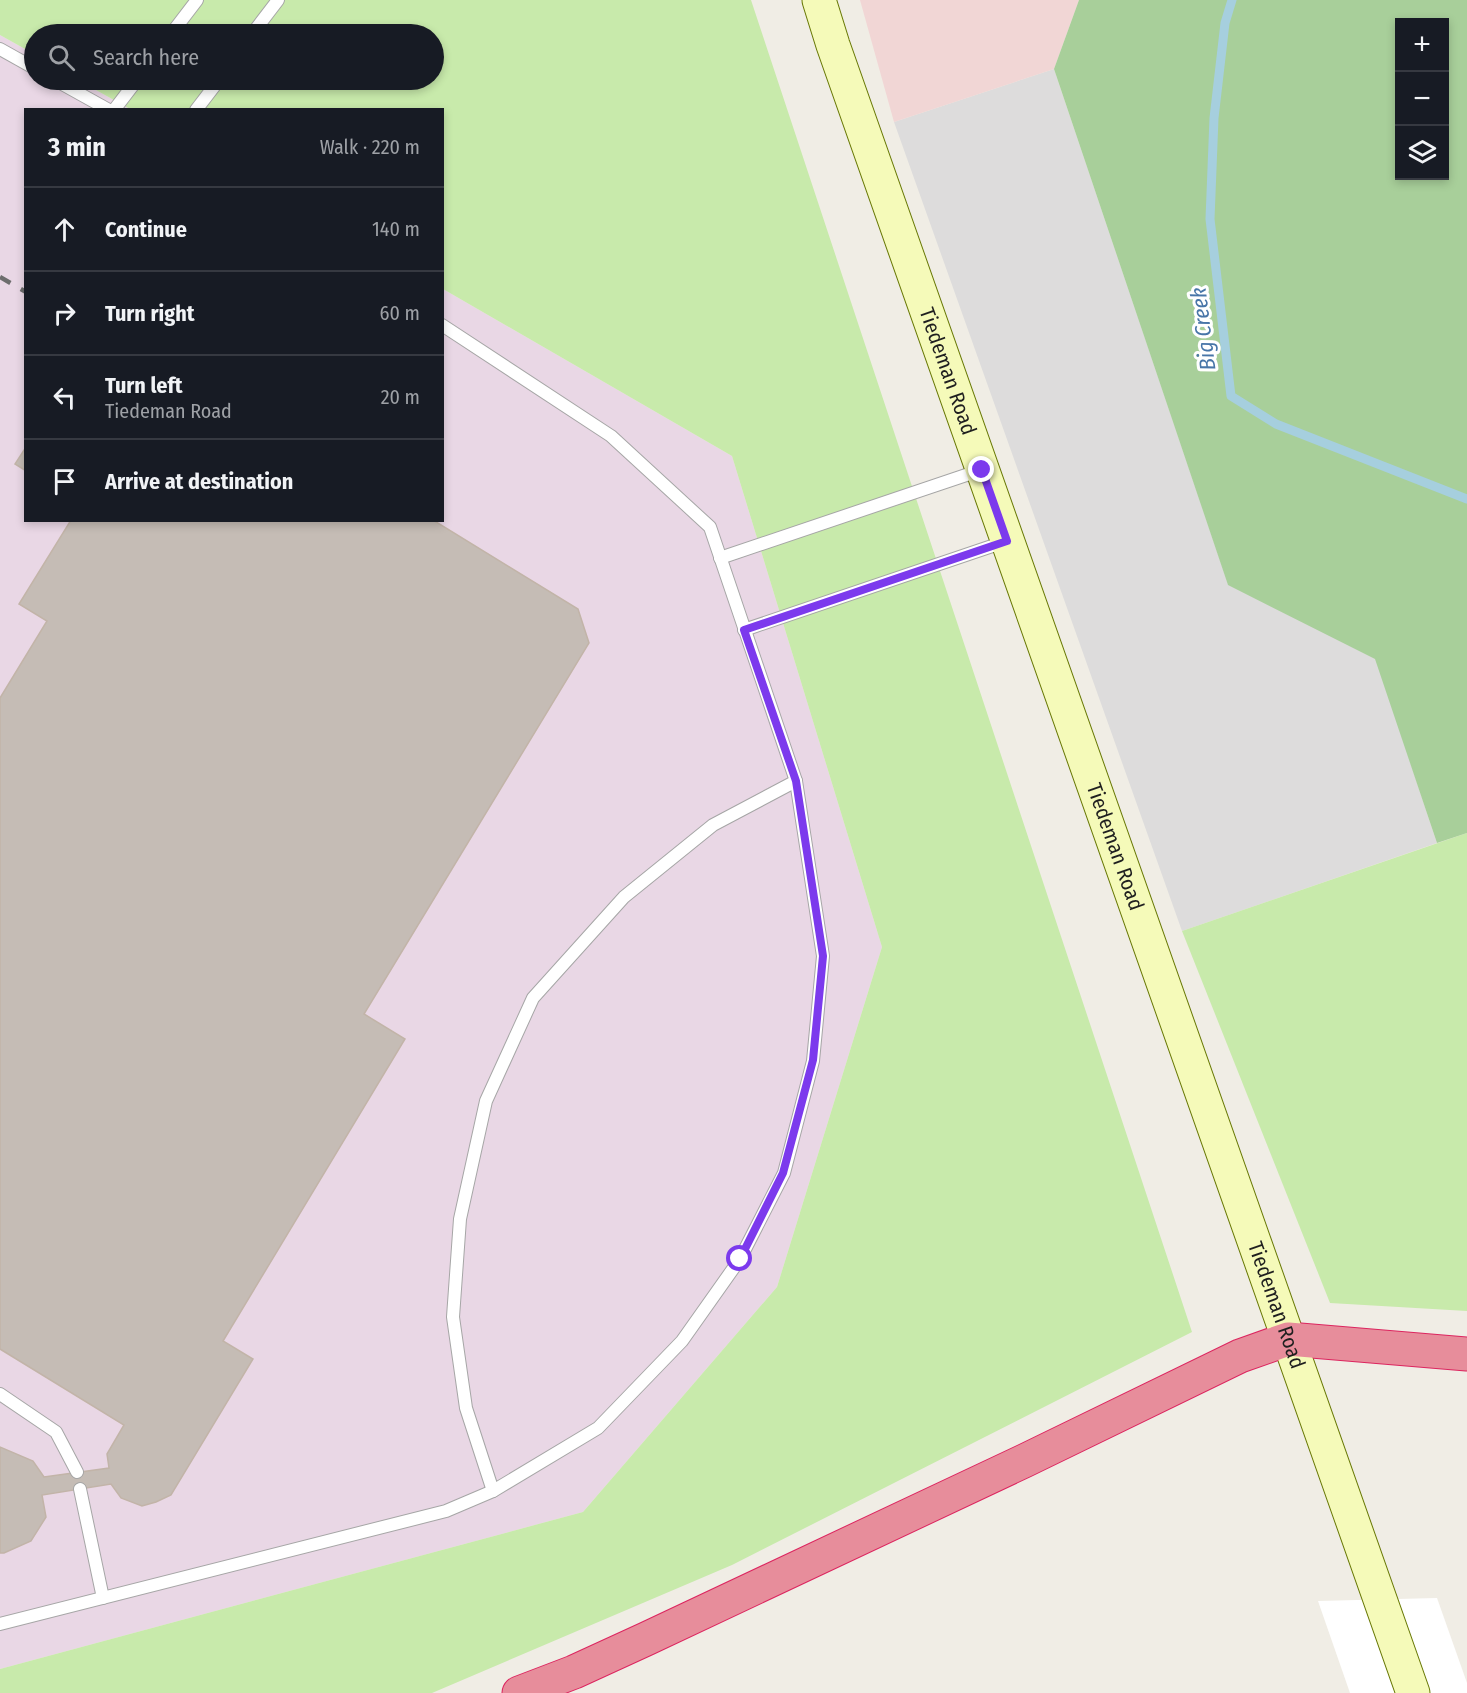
<!DOCTYPE html>
<meta charset="utf-8">
<style>
body{margin:0;font-family:"Fira Sans Condensed",sans-serif;background:#242831;color:#f1f3f6}
.controls{position:absolute;right:18px;top:18px;display:grid;overflow:hidden;border-radius:0px;box-shadow:0 3px 9px #0003}
.controls button{width:54px;height:54px;display:grid;place-items:center;padding:0;border:0;border-bottom:2px solid #363941;background:#171b24;color:#f1f3f6;font:30px sans-serif}
.stop{position:absolute;width:18px;height:18px;margin:-14px;border:4px solid #7c3aed;border-radius:50%;background:#fff}
.stop.end{background:#7c3aed;border-color:#fff;box-shadow:0 2px 6px #0008}
.list{margin:0;padding:0;list-style:none}
h2{display:flex;justify-content:space-between;align-items:center;height:78px;margin:0;padding:0 24px;font-size:26px}
h2 small{font-size:20px;font-weight:400;color:#9ea1a6}
.list li{display:grid;grid-template-columns:39px 1fr auto;gap:18px;align-items:center;box-sizing:border-box;height:84px;padding:0 24px;border-top:2px solid #363941}
.list b{display:block;font-size:22px;white-space:nowrap}
.list p{margin:0;font-size:20px;white-space:nowrap;color:#9ea1a6}
.list em{font-size:20px;font-style:normal;color:#9ea1a6}
.icon{flex:none;width:33px;height:33px;fill:none;stroke:currentColor;stroke-width:2;stroke-linecap:round;stroke-linejoin:round}
.map{position:relative;flex:none;width:1467px;height:1693px;overflow:hidden}
.search{position:absolute;background:#171b24;box-shadow:0 3px 9px #0003;left:24px;top:24px;width:420px;height:66px;display:flex;align-items:center;gap:15px;box-sizing:border-box;padding:0 21px;border-radius:33px;color:#9ea1a6;font-size:22px}
.panel{position:absolute;background:#171b24;box-shadow:0 3px 9px #0003;left:24px;top:108px;width:420px;height:414px;border-radius:0px}
.map>svg:first-child{display:block}
.residential{fill:#dddcdc}
.commercial{fill:#f1d6d5}
.industrial{fill:#e9d7e5}
.grass{fill:#c8eaab}
.forest{fill:#a8cf9a;fill-rule:evenodd}
.pier{fill:#fff}
.lines{fill:none;stroke-linecap:round;stroke-linejoin:round}
.stream{stroke:#a6cfde;stroke-width:9}
.building{fill:#c5bcb5;stroke:#c2b4a8;stroke-width:1.5}
.service-casing{stroke:#a6a6a6;stroke-width:14}
.secondary-casing{stroke:#687805;stroke-width:35}
.motorway-casing{stroke:#dc255f;stroke-width:35}
.service{stroke:#fff;stroke-width:12}
.secondary{stroke:#f5fab9;stroke-width:33}
.motorway{stroke:#e78d9b;stroke-width:33}
.rail{stroke:#6d6d6d;stroke-width:4.5;stroke-dasharray:12 12;stroke-linecap:butt}
.route{stroke:#7c3aed;stroke-width:8}
.labels{text-anchor:middle;dominant-baseline:central;stroke-width:6;stroke-linejoin:round;paint-order:stroke}
.street-label{font-size:21px;fill:#1f1f1f;stroke:#fff}
.water-label{font-size:22px;font-style:italic;fill:#4876a8;stroke:#fff}
</style>
<div class="map">
<svg width="1467" height="1693" viewBox="0 0 1467 1693">
<rect width="100%" height="100%" fill="#f0ede5"/>
<path class="residential" d="M1054 69 1228 584 1376 659 1437 843 1182 931 894 122Z"/>
<path class="commercial" d="M860 0H1079L1054 69 894 122Z"/>
<path class="industrial" d="M0 35 34 54V80H78L130 109 26 110V520H442L443 289 732 456 882 947 777 1287 583 1512 0 1669Z"/>
<g class="grass">
<path d="M0 0H751L1192 1332 732 1565 432 1693H0V1669L583 1512 777 1287 882 947 732 456 443 289 442 110 130 109 78 80H434V34H34V54L0 35Z"/>
<path d="M1467 833V1311L1330 1303 1182 931Z"/>
</g>
<path class="forest" d="M1079 0H1467V833L1437 843 1375 659 1228 585 1054 69ZM1400 22H1444V176H1400Z"/>
<path class="pier" d="M1437 1598 1467 1683V1693H1350L1318 1601Z"/>
<g class="lines">
<path class="stream" d="M1232 0 1225 23 1214 118 1210 219 1231 396 1276 424 1467 499"/>
</g>
<g class="building">
<path d="M26 447V471L15 464Z"/>
<path d="M71 520H433L578 609 589 643 364 1014 405 1039 223 1341 253 1359 171 1495 156 1502 142 1506 121 1498 111 1484 42 1495 46 1517 31 1541 4 1553H0V1447L33 1461 44 1477 109 1468 107 1454 124 1425 0 1349V698L47 621 19 604Z"/>
</g>
<g class="lines">
<g class="service-casing">
<g id="service">
<path d="M171 34 197 0"/>
<path d="M252 34 278 0"/>
<path d="M0 49 34 68"/>
<path d="M55 80 109 110"/>
<path d="M114 110 137 80"/>
<path d="M196 110 219 80"/>
<path d="M720 558 981 470"/>
<path d="M744 630 1007 541"/>
<path d="M0 1394 56 1432 77 1472"/>
<path d="M80 1489 103 1598"/>
<path d="M493 1491 466 1408 453 1317 460 1219 486 1101 533 998 624 897 713 825 796 781"/>
<path d="M0 1624 446 1511 493 1491 598 1428 682 1341 740 1259 784 1173 813 1061 823 956 796 781 710 527 611 436 442 325"/>
</g>
</g>
<g class="secondary-casing">
<g id="secondary">
<path id="s1" d="M819 0 833 45 1413 1693"/>
</g>
</g>
<g class="motorway-casing">
<path id="motorway" d="M519 1693 574 1672 646 1639 1024 1461 1240 1356 1288 1339 1467 1354"/>
</g>
<use href="#service" class="service"/>
<use href="#secondary" class="secondary"/>
<use href="#motorway" class="motorway"/>
<path class="rail" d="M0 277 26 292"/>
</g>
<g class="lines">
<path class="route" d="M740 1259 783 1173 813 1060 823 956 796 781 744 630 1007 541 982 470"/>
</g>
<g class="labels">
<g class="street-label">
<text stroke="none"><textPath href="#s1" startOffset="393">Tiedeman Road</textPath></text>
<text stroke="none"><textPath href="#s1" startOffset="897">Tiedeman Road</textPath></text>
<text stroke="none"><textPath href="#s1" startOffset="1383">Tiedeman Road</textPath></text>
</g>
<g class="water-label">
<text transform="translate(1203 329) rotate(-97)">Big Creek</text>
</g>
</g>
</svg>
<div class="controls">
<button>+</button>
<button>−</button>
<button><svg class="icon" aria-label="layers" viewBox="0 0 24 24"><path d="M12 4l9 5-9 5-9-5zM3 14l9 5 9-5"/></svg></button>
</div>
<div class="stop" style="left:740px;top:1259px"></div>
<div class="stop end" style="left:982px;top:470px"></div>
<div class="search"><svg class="icon" aria-label="search" viewBox="0 0 24 24"><circle cx="10" cy="10" r="6"/><path d="M15 15l6 6"/></svg>Search here</div>
<section class="panel">
<h2>3 min<small>Walk · 220 m</small></h2>
<ul class="list">
<li><svg class="icon" aria-label="ahead" viewBox="0 0 24 24"><path d="M12 20V5M6 11l6-6 6 6"/></svg><div><b>Continue</b></div><em>140 m</em></li>
<li><svg class="icon" aria-label="right" viewBox="0 0 24 24"><path d="M7 20v-9h11M14 6l5 5-5 5"/></svg><div><b>Turn right</b></div><em>60 m</em></li>
<li><svg class="icon" aria-label="left" viewBox="0 0 24 24"><path d="M17 20v-9H6M10 6l-5 5 5 5"/></svg><div><b>Turn left</b><p>Tiedeman Road</p></div><em>20 m</em></li>
<li><svg class="icon" aria-label="arrive" viewBox="0 0 24 24"><path d="M6 21V4h12l-3 4 3 4H6"/></svg><div><b>Arrive at destination</b></div></li>
</ul>
</section>
</div>
